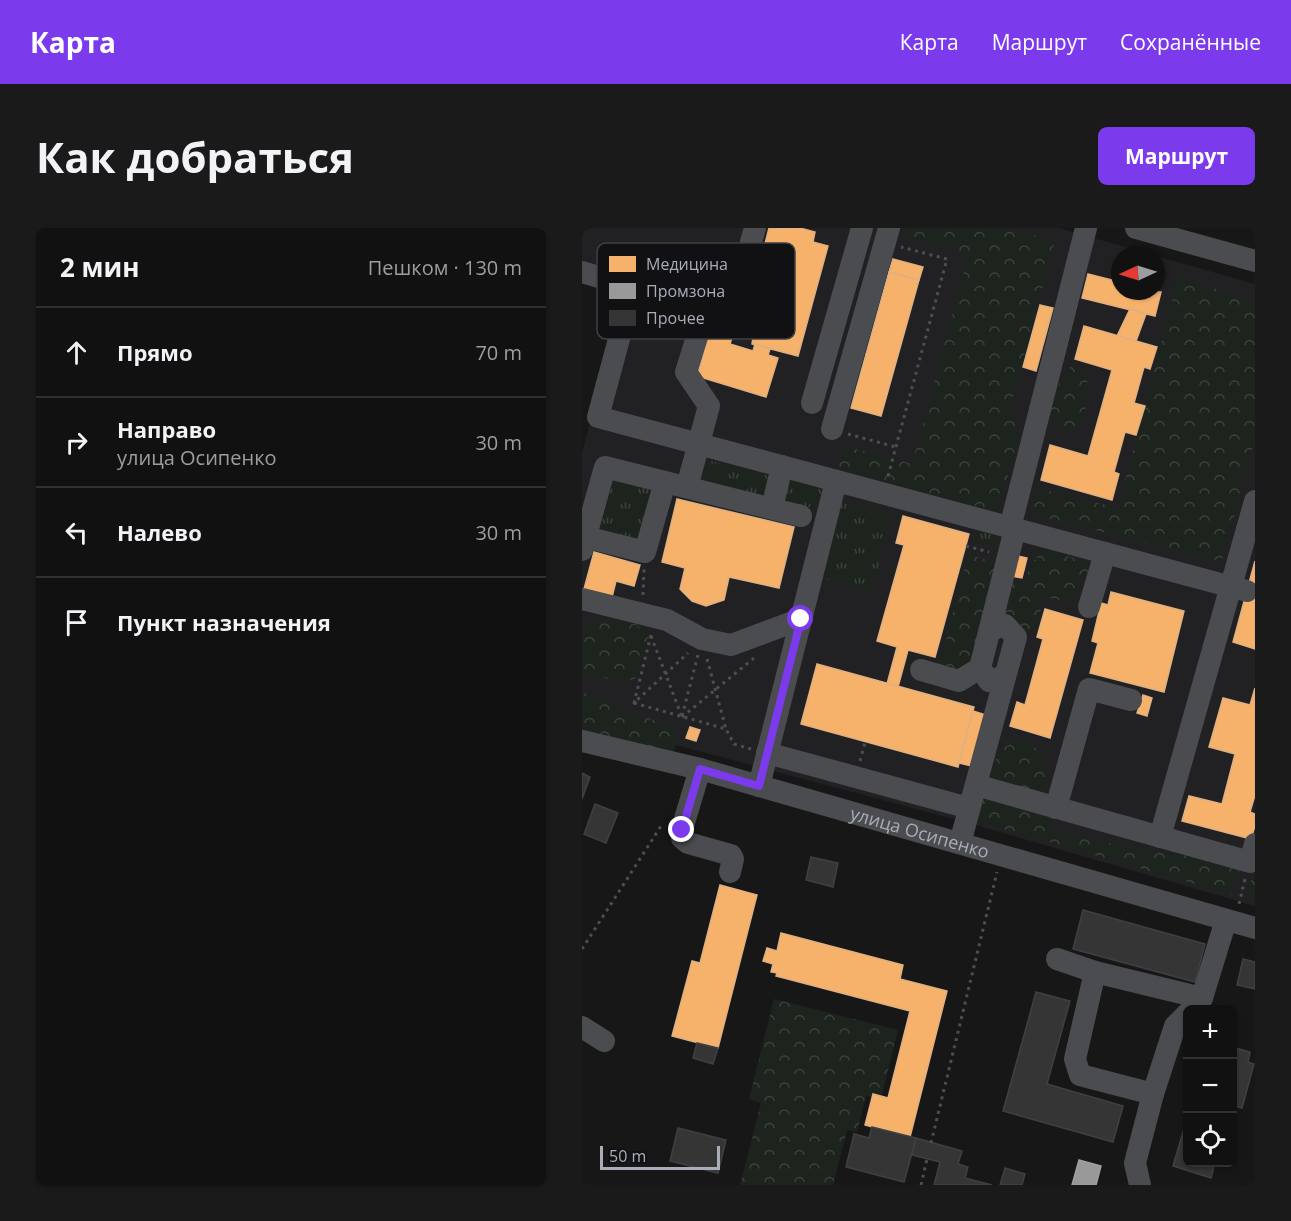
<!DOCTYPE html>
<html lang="ru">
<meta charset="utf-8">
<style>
body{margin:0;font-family:"Open Sans",sans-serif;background:#1a1a1a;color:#f1f3f6}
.controls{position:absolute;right:18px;bottom:18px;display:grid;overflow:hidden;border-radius:9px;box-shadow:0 2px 4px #0004}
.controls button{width:54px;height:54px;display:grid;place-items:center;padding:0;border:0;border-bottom:2px solid #303131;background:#111;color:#f1f3f6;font:30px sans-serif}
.compass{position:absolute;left:529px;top:18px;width:54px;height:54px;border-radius:50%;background:#111;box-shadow:0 2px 4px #0004;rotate:266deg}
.scale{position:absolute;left:18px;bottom:15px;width:120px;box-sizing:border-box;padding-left:6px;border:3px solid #a8adb8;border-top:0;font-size:16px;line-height:21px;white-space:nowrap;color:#a8adb8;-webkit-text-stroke:4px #111113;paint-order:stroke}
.stop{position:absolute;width:18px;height:18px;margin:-14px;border:4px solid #7c3aed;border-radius:50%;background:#fff}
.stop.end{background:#7c3aed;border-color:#fff;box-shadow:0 2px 6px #0008}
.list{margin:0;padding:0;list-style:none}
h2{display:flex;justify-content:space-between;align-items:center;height:78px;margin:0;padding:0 24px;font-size:26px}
h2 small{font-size:20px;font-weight:400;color:#9c9d9f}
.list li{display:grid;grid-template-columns:39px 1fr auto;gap:18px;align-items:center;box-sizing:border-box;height:90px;padding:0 24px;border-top:2px solid #303131}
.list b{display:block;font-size:22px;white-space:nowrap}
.list p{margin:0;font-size:20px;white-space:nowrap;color:#9c9d9f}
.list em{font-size:20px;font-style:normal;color:#9c9d9f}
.icon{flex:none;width:33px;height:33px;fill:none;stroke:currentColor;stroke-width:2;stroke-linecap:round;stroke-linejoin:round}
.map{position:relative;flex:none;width:673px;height:957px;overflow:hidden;border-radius:9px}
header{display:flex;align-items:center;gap:36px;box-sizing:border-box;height:84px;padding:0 30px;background:#7c3aed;color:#fff}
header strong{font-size:28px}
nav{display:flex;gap:33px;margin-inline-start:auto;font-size:21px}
.intro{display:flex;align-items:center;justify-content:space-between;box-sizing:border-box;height:144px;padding:0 36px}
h1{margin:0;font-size:42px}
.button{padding:15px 27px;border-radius:9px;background:#7c3aed;color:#fff;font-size:21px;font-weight:700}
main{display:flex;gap:36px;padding:0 36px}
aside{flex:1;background:#111;border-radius:9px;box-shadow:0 2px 4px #0004}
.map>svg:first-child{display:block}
.built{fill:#212123}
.grass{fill:url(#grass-tufts)}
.forest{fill:url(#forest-crowns)}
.health{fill:#f6b26b;stroke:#dfb082;stroke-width:1.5}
.industry{fill:#999;stroke:#9e9fa2;stroke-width:1.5}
.building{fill:#353536;stroke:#3f4043;stroke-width:1.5}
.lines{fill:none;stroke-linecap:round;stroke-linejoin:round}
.path{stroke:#4d4e52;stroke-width:3;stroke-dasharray:3 4.5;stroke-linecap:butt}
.minor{stroke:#4b4c50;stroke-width:22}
.route{stroke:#7c3aed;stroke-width:8}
.labels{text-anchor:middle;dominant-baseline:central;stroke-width:6;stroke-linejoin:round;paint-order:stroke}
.street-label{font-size:18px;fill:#a8adb8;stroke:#111113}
.key{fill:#111113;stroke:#3e4045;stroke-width:1.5}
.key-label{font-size:16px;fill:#a8adb8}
</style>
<header>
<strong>Карта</strong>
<nav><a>Карта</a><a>Маршрут</a><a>Сохранённые</a></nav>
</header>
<div class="intro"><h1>Как добраться</h1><a class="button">Маршрут</a></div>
<main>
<aside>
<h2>2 мин<small>Пешком · 130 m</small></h2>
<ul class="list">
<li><svg class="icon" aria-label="ahead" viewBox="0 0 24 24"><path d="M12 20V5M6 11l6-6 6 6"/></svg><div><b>Прямо</b></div><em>70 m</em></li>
<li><svg class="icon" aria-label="right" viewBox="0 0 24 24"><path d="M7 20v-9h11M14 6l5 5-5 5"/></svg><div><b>Направо</b><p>улица Осипенко</p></div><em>30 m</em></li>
<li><svg class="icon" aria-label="left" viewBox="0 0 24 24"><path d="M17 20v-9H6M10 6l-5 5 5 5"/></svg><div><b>Налево</b></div><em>30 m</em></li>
<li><svg class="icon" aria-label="arrive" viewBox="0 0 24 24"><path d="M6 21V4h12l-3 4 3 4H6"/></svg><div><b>Пункт назначения</b></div></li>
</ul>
</aside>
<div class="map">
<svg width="673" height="957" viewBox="0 0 673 957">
<defs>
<pattern id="grass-tufts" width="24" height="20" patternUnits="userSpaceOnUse" patternTransform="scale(1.5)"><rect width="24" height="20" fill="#1d241e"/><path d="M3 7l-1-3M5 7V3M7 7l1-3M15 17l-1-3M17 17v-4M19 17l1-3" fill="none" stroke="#3b413d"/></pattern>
<pattern id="forest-crowns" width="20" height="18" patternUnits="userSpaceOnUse" patternTransform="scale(1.5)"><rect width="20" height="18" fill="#1d241e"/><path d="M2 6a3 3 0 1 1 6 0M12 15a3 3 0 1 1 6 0" fill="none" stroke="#3b413d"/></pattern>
</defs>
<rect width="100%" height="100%" fill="#171717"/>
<path class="built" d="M0 0H477L571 27H538V63H574V28L673 56V678L383 594 0 492V224L44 63 0 50Z"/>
<g class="grass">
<path d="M125 232 188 248 183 268 120 252Z"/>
<path d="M20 247 74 262 59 317 5 302Z"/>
<path d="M207 252 241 260 235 281 202 273Z"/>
<path d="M260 273 309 284 291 362 242 351Z"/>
<path d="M394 303 415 308 419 321 392 313Z"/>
</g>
<g class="forest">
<path d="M326 0H423L473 13 428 181 437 207 416 284 256 240 262 218 330 236 387 25 324 8Z"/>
<path d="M596 51 673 71V210L640 334 449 286 454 260 536 280Z"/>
<path d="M489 138 505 144C506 174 509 185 485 205L468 199 469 169Z"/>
<path d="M458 320 508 335 505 350H499L491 375 463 369 452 403 414 394 426 353 443 357 449 332H454Z"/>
<path d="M386 327 419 335 394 430 380 442 358 436Z"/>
<path d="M10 393 54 396 67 410 54 450 38 456 18 448 0 449V398Z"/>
<path d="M0 464 91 500 94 515 91 526 0 504Z"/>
<path d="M439 510 460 525 469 601 532 616 659 636 650 667 394 593 408 544 419 521Z"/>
<path d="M673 638V674L664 671Z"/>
<path d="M192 771 316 802 299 871 284 868 275 904 265 902 251 957H158L179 875 167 871Z"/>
</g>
<g class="health">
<path d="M187 0H218L233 4 231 14 246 18 216 128 170 116 171 109 165 108 169 92 177 94 191 43 177 39Z"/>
<path d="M311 31 341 39 337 52 307 44Z"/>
<path d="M307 44 337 52 299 188 269 180Z"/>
<path d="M506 46 538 54V63L579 64 573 88 500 70Z"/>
<path d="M458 77 471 80 454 143 441 139Z"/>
<path d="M548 81 564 86 554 113 535 108Z"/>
<path d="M126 91 153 99 148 116 171 123 173 116 188 121 186 127 196 130 184 169 115 148 121 128 115 126Z"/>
<path d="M502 98 575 119 568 141 562 139 552 175 563 178 554 207 543 204 532 244 537 246 530 272 459 252 468 217 506 228 530 142 493 131Z"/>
<path d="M95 271 212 299 197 360 147 349 142 372 124 378 110 373 98 361 103 340 80 334Z"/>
<path d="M321 288 387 306 353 429 326 422 316 459 305 456 315 419 295 413 322 317 314 315Z"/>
<path d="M12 324 58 337 52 358 34 353 30 369 2 361Z"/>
<path d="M432 327 445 330 440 350 428 348Z"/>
<path d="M673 333V421L651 414Z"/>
<path d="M529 364 602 383 582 464 508 445 516 415 510 413 519 375 526 377Z"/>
<path d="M463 381 501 392 468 510 428 498 435 474 443 477 461 411 455 409Z"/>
<path d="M235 436 392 479 376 539 219 496Z"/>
<path d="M673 460V567L668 584 673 586V598L669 611 600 593 607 568 640 576 653 526 627 519 641 470 668 477Z"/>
<path d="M561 467 570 470 565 488 555 485Z"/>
<path d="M391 483 404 487 390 538 377 535Z"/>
<path d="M108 499 118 502 114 513 104 510Z"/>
<path d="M138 657 175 667 136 820 90 808 110 733 118 735Z"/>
<path d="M199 705 321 737 318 751 365 763 328 909 283 897 291 866 306 870 328 783 194 748 195 745 189 744 191 736 181 733 185 720 195 723Z"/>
</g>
<path class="industry" d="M497 932 519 938 514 957H490Z"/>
<g class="building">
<path d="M0 545 8 549 0 571Z"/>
<path d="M13 576 36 585 24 615 2 606Z"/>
<path d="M229 629 256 635 251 659 224 652Z"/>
<path d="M501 682 623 716 613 754 491 721Z"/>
<path d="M661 731 673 734V761L655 757Z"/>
<path d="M454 764 488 773 465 856 541 878 531 914 421 883Z"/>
<path d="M115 815 136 820 131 836 111 830Z"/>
<path d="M650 819 668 824 666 834 672 836 660 880 650 877Z"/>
<path d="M606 887V934H633L629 950 591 938Z"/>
<path d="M290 899 334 910 322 954 264 939 272 906 287 910Z"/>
<path d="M96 900 144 912 136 945 88 933Z"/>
<path d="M334 910 380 923 376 936 386 939 383 950 410 957H352L358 934 330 927Z"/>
<path d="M423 940 443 946 440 957H418Z"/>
</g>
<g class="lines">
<g class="path">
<path d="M266 206 314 219"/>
<path d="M306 248 365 31 319 19"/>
<path d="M384 318 407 324"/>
<path d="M61 367 62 341"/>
<path d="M69 407 52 475 106 425"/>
<path d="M69 408 100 489"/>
<path d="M125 431 144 501"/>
<path d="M52 475 144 501 152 516 169 521"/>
<path d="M100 488 116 427"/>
<path d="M100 489 172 430"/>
<path d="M278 533 283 514"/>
<path d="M657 676 663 651"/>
<path d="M0 721 81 595"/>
<path d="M349 915 415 644"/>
<path d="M339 957 345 931"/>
</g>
<g class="minor">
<path d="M554 0 673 33"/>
<path d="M0 44 51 59 16 189 665 363"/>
<path d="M157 56 173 0"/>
<path d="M230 175 280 0"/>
<path d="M250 201 307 0"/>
<path d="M105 259 127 178 104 144 122 87 161 99"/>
<path d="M190 280 200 238"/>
<path d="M428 300 504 0"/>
<path d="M3 309 63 324 83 254"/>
<path d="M0 322 23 239 219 288"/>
<path d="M0 371 85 392 120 411 149 417 219 391"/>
<path d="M507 379 523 325"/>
<path d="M339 442 377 453 398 440"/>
<path d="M423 448 407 453 398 440 433 301"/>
<path id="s1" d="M0 513 118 541 673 700"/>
<path d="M185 525 387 580"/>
<path d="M118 541 100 601V610L106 615 149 627 151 631 148 644"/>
<path d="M394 557 668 634 673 616"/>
<path d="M177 558 254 253"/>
<path d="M474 580 507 461 549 472"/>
<path d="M578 609 673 273"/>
<path d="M378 615 434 409 423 397 408 402"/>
<path d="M475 731 513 744 620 770"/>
<path d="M513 744 493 831 498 847 571 866"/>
<path d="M611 779 620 770 644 692"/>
<path d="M0 799 22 813"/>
<path d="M558 957 553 935 571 866 593 798 606 785"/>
</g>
</g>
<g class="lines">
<path class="route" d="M100 602 118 541 177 558 219 391"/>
</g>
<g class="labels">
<g class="street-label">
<text stroke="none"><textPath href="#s1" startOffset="350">улица Осипенко</textPath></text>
</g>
</g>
<rect x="15" y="15" width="198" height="96" rx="9" class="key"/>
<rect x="27" y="28" width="27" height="16" fill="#f6b26b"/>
<rect x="27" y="55" width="27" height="16" fill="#999"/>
<rect x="27" y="82" width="27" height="16" fill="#353536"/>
<g class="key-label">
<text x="64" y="42">Медицина</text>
<text x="64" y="69">Промзона</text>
<text x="64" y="96">Прочее</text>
</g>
</svg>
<div class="controls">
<button>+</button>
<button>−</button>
<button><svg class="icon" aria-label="locate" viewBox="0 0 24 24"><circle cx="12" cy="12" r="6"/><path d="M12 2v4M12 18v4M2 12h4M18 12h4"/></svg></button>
</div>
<svg class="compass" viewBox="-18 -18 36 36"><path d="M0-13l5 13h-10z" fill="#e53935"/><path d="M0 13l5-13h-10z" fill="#9c9d9f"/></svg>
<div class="scale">50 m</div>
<div class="stop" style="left:219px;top:391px"></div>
<div class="stop end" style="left:100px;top:602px"></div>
</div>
</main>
